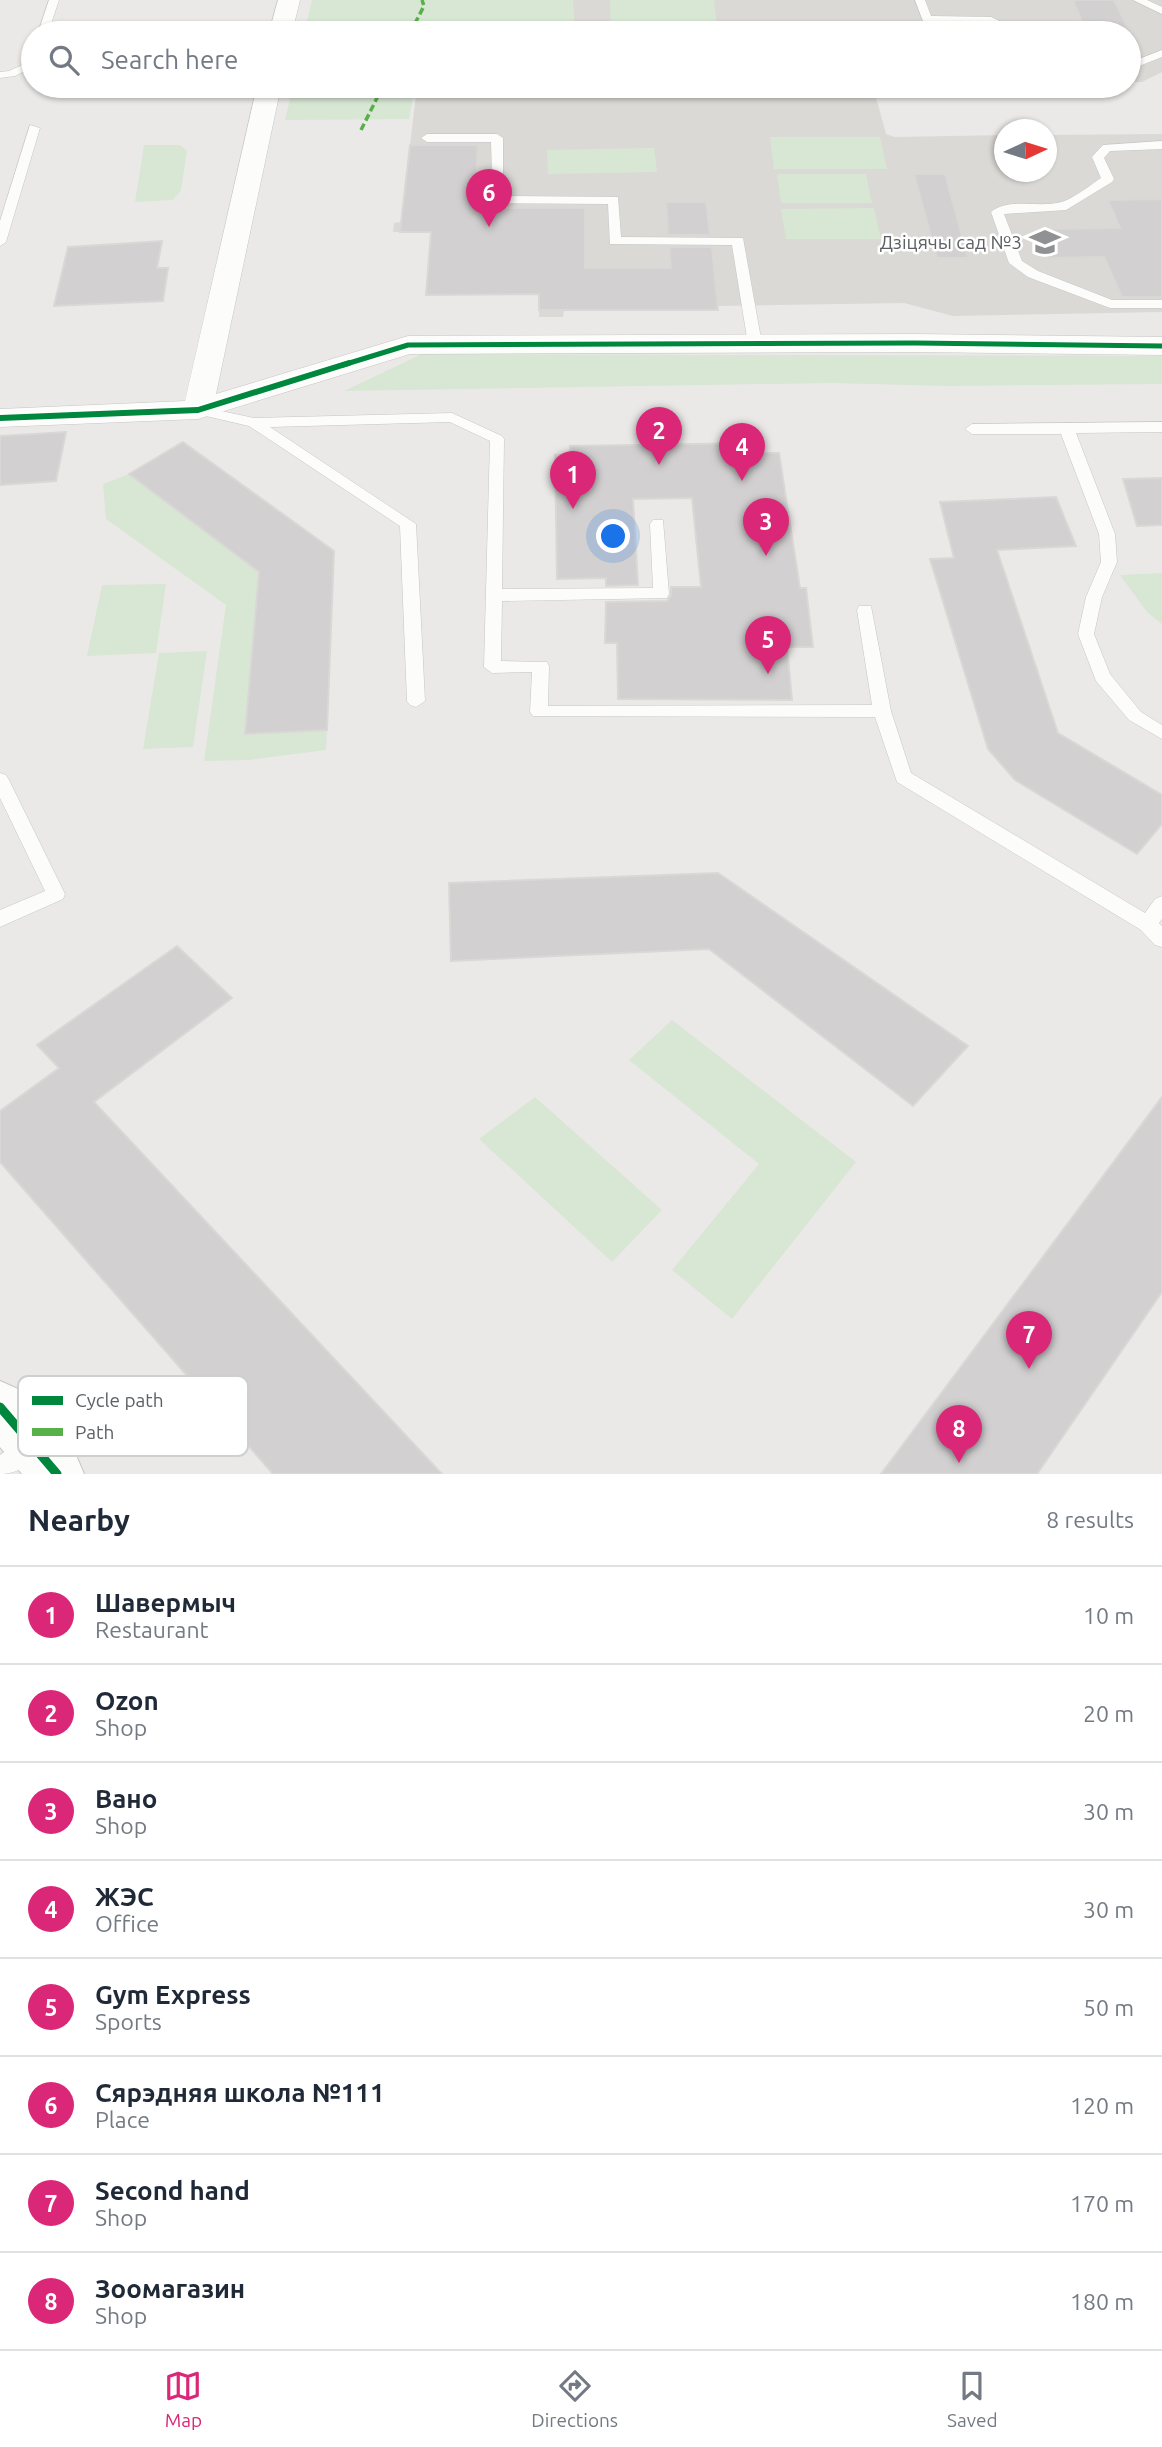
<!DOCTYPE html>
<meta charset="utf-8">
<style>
body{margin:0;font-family:Ubuntu,sans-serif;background:#f2f2f3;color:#1f2937}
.compass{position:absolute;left:994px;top:119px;width:63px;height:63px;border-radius:50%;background:#fff;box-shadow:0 2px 5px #0004;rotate:86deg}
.you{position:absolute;left:614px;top:537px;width:24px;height:24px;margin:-18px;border:5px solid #fff;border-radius:50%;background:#1a73e8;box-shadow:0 0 0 10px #1a73e833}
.badge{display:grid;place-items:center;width:46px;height:46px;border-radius:50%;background:#db2777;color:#fff;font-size:23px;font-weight:700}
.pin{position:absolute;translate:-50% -58px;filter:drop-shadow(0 2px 4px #0008)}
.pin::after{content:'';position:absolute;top:37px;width:24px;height:21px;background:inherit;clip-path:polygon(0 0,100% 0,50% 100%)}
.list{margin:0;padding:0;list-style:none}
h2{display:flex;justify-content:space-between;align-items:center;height:91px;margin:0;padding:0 28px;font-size:30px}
h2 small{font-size:23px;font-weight:400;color:#747a83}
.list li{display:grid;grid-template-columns:46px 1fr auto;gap:21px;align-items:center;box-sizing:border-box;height:98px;padding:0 28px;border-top:2px solid #e0e1e3}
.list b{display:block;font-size:26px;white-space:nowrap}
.list p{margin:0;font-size:23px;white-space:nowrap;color:#747a83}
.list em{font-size:23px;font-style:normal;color:#747a83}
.icon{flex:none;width:38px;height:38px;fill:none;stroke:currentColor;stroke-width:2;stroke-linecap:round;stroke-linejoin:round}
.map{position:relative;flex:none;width:1162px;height:1474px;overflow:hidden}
.search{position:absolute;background:#fff;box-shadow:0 2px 5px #0004;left:21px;right:21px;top:21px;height:77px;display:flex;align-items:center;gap:18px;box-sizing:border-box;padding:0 24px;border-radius:38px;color:#747a83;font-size:26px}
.sheet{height:875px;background:#fff}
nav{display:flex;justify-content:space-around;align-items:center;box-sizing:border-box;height:98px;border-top:2px solid #e0e1e3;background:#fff;font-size:19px;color:#747a83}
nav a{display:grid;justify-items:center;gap:4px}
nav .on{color:#db2777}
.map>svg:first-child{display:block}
.education{fill:#dbd9d5}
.green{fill:#d8e6d4}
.building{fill:#d2d0d0;stroke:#dad8d6;stroke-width:2}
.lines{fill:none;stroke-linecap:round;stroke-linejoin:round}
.service-casing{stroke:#c6c6c6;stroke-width:1}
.minor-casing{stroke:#c6c6c6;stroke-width:1}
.tertiary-casing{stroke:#c6c6c6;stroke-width:2}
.service{fill:#fcfcfb;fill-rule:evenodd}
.minor{fill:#fcfcfb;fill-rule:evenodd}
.tertiary{fill:#fcfcfb;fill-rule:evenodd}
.quiet{stroke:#58b04a;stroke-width:3.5;stroke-dasharray:7 3.5;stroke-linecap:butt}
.cycleway-far2-casing{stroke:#fff;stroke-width:9}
.cycleway-far1-casing{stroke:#fff;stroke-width:10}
.cycleway-casing{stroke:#fff;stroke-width:13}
.cycleway-far2{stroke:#00873e;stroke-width:5}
.cycleway-far1{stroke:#00873e;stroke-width:6}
.cycleway{stroke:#00873e;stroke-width:9}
.labels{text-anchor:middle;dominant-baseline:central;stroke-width:5;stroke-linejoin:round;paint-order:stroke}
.far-poi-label{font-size:19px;fill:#5d6164;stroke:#fff;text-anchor:end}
.key{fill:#fff;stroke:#ced0d0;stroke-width:2}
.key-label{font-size:19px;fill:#5d6164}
</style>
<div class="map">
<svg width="1162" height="1474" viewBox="0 0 1162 1474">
<rect width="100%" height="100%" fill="#ebe9e7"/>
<g class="education">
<path d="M573 0H1162V72L1142 82H1129V33H574Z"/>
<path d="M417 86H873L886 134 895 137 1004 135V172H1046L1047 135 1162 134V312L953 316 904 303 718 306 717 310H564L563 317H539V294L426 295 431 232H393L394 223 401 222Z"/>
</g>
<g class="green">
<path d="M312 0H573L574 33H304Z"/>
<path d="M610 0H714L718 33H611Z"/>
<path d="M293 86H415L409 119 285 120Z"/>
<path d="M770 137H880L887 169H774Z"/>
<path d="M144 145H180L187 151 181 190 173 200 135 202Z"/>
<path d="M654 148 657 172 548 174 547 150Z"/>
<path d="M777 174H866L872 203H781Z"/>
<path d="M874 208 881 239H786L781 209Z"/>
<path d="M422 354 1162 356V384L947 386 831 383 344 391Z"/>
<path d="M129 474 259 572 245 734 327 730 326 750 249 760 204 761 226 605 106 519 103 484Z"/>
<path d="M1162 573V624L1147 612 1120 575Z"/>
<path d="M166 584 156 653 87 656 102 585Z"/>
<path d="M207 651 193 747 143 749 159 653Z"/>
<path d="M672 1020 856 1162 732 1319 672 1270 759 1164 629 1060Z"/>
<path d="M535 1097 662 1210 612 1262 479 1139Z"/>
</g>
<g class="building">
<path d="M1073 0H1114L1130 33H1087Z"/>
<path d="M410 145H478L474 208H585V268H671L669 247H712L718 310H539V294L426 295 431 232H400Z"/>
<path d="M914 174H945L968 258H937Z"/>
<path d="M1162 199V297H1122L1104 257 1046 258V229L1120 228 1108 200Z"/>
<path d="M666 202H706L710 235H668Z"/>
<path d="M162 241 157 268H168L163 301 54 306 68 247Z"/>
<path d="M66 432 56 481 0 485V436Z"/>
<path d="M183 442 334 551 327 730 245 734 259 572 129 474Z"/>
<path d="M754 443 756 453H779L800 588H806L813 647H787L792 700 618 699 617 643H605L606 602 667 601 671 595V587H701L692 498 633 499 638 585 606 586V578L557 579 555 455 570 454V446Z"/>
<path d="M1162 478V525L1137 526 1123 479Z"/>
<path d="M1056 497 1076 546 997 550 1058 733 1162 795V824L1137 854 1015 780 988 749 930 559 954 558 940 502Z"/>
<path d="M718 873 968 1046 913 1106 709 949 451 961 449 883Z"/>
<path d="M177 946 232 998 94 1102 442 1474H273L0 1162V1111L59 1068 37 1045Z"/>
<path d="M1162 1097V1292L1037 1474H881Z"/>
</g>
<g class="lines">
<g class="service-casing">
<g id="service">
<path d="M49 0H59L48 33H38Z"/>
<path d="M915 0H925L931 16 991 17 1025 33H1011L989 23 923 21Z"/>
<path d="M1133 0H1147L1162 7V14Z"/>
<path d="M1162 50V57L1129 70V63Z"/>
<path d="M33 60V67L15 76 0 78V72L9 71Z"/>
<path d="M30 125 40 128 6 242 0 246V221Z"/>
<path d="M497 134 503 138V196L618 197 621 237 743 238 762 344 760 347H750L748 344 732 245 610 244 608 204 493 203 491 142H427L421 138 427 134Z"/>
<path d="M1162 141V149L1110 151 1104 158 1114 179 1112 182 1066 210 1004 214 1022 261 1038 271 1112 300H1162V308H1110L1028 277 1009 263 991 212C1008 198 1036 207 1057 203 1071 201 1089 186 1101 178L1092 157 1103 145Z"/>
<path d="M198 406 254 418 452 413 502 436 504 439 502 589 653 588 650 524 653 520H663L669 594 667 598 502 601 501 661 547 662 549 666 548 706 872 705 857 610 859 606H871L891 711 911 773 1145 913 1155 899 1162 896V919L1159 923 1162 926V947L1155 945 1141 930 897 782 875 717 533 716 530 712 532 672 492 673 484 667 490 441 450 422 270 427 416 524 425 701 416 707 410 705 407 701 400 526 249 426 193 413 191 410Z"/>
<path d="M1162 422V432L1076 433 1115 534 1117 562 1102 597 1094 634 1110 674 1141 712 1162 725V739L1129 720 1096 681 1078 634 1086 597 1101 562 1099 534 1061 434H972L965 429 972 424Z"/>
<path d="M0 773 6 775 9 780 65 894 63 899 0 927V910L45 891 0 798Z"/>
<path d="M29 1435 38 1438 41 1447C34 1464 17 1474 0 1474V1455Z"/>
</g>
</g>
<g class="minor-casing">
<g id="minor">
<path d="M278 0H300L292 33H269Z"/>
<path d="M257 86H281L216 394 408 336 915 334 1162 337V355L915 352 410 354 198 419 0 427V409L185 401Z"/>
</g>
</g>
<g class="tertiary-casing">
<path id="tertiary" d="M0 1381 18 1389 76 1455 84 1474H22L0 1447Z"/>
</g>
<use href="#service" class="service"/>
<use href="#minor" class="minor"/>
<use href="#tertiary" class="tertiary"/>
<g class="quiet">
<path d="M410 33 424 6 422 0"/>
<path d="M361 130 383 86"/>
</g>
<g class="cycleway-far2-casing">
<path id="cycleway-far2" d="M343 365 408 345 915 343 1162 346"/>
</g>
<g class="cycleway-far1-casing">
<path id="cycleway-far1" d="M0 418 198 410 349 363"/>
</g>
<g class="cycleway-casing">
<path id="cycleway" d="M0 1407 57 1474"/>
</g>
<use href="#cycleway-far2" class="cycleway-far2"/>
<use href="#cycleway-far1" class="cycleway-far1"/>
<use href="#cycleway" class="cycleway"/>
</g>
<defs>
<g id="school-bare" transform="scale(2.415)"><path d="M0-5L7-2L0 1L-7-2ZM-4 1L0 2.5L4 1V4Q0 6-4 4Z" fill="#8f9192" stroke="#fff" stroke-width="2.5" paint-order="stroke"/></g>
</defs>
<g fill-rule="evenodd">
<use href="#school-bare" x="1045" y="242"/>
</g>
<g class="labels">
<g class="far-poi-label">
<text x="1022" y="242">Дзіцячы сад №3</text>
</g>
</g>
<rect x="18" y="1376" width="230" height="80" rx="10" class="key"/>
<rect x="32" y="1396" width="31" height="9" fill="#00873e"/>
<rect x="32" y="1428" width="31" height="8" fill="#58b04a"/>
<g class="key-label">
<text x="75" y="1407">Cycle path</text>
<text x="75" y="1439">Path</text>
</g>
</svg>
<svg class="compass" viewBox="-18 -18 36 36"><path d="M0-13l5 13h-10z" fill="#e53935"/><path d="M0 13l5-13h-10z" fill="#747a83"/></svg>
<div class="you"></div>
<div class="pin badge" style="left:573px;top:509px">1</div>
<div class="pin badge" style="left:659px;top:465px">2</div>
<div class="pin badge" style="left:766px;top:556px">3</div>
<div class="pin badge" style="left:742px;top:481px">4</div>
<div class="pin badge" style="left:768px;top:674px">5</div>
<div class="pin badge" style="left:489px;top:227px">6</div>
<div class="pin badge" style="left:1029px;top:1369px">7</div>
<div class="pin badge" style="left:959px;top:1463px">8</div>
<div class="search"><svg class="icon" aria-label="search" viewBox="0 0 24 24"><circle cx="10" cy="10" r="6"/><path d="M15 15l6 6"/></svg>Search here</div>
</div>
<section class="sheet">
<h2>Nearby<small>8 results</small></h2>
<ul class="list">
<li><span class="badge">1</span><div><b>Шавермыч</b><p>Restaurant</p></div><em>10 m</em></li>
<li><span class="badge">2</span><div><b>Ozon</b><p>Shop</p></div><em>20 m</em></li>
<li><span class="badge">3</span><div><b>Вано</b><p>Shop</p></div><em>30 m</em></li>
<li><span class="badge">4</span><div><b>ЖЭС</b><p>Office</p></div><em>30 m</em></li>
<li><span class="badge">5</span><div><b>Gym Express</b><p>Sports</p></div><em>50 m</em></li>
<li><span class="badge">6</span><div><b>Сярэдняя школа №111</b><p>Place</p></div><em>120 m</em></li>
<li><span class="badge">7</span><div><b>Second hand</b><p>Shop</p></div><em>170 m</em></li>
<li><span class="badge">8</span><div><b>Зоомагазин</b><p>Shop</p></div><em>180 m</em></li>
</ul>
</section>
<nav>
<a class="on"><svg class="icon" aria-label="map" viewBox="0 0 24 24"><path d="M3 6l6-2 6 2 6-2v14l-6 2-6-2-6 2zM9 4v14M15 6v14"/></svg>Map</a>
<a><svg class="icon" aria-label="directions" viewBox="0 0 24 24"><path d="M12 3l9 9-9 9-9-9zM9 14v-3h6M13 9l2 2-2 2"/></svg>Directions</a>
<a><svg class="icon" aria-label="saved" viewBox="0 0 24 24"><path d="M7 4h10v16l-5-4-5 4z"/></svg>Saved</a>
</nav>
